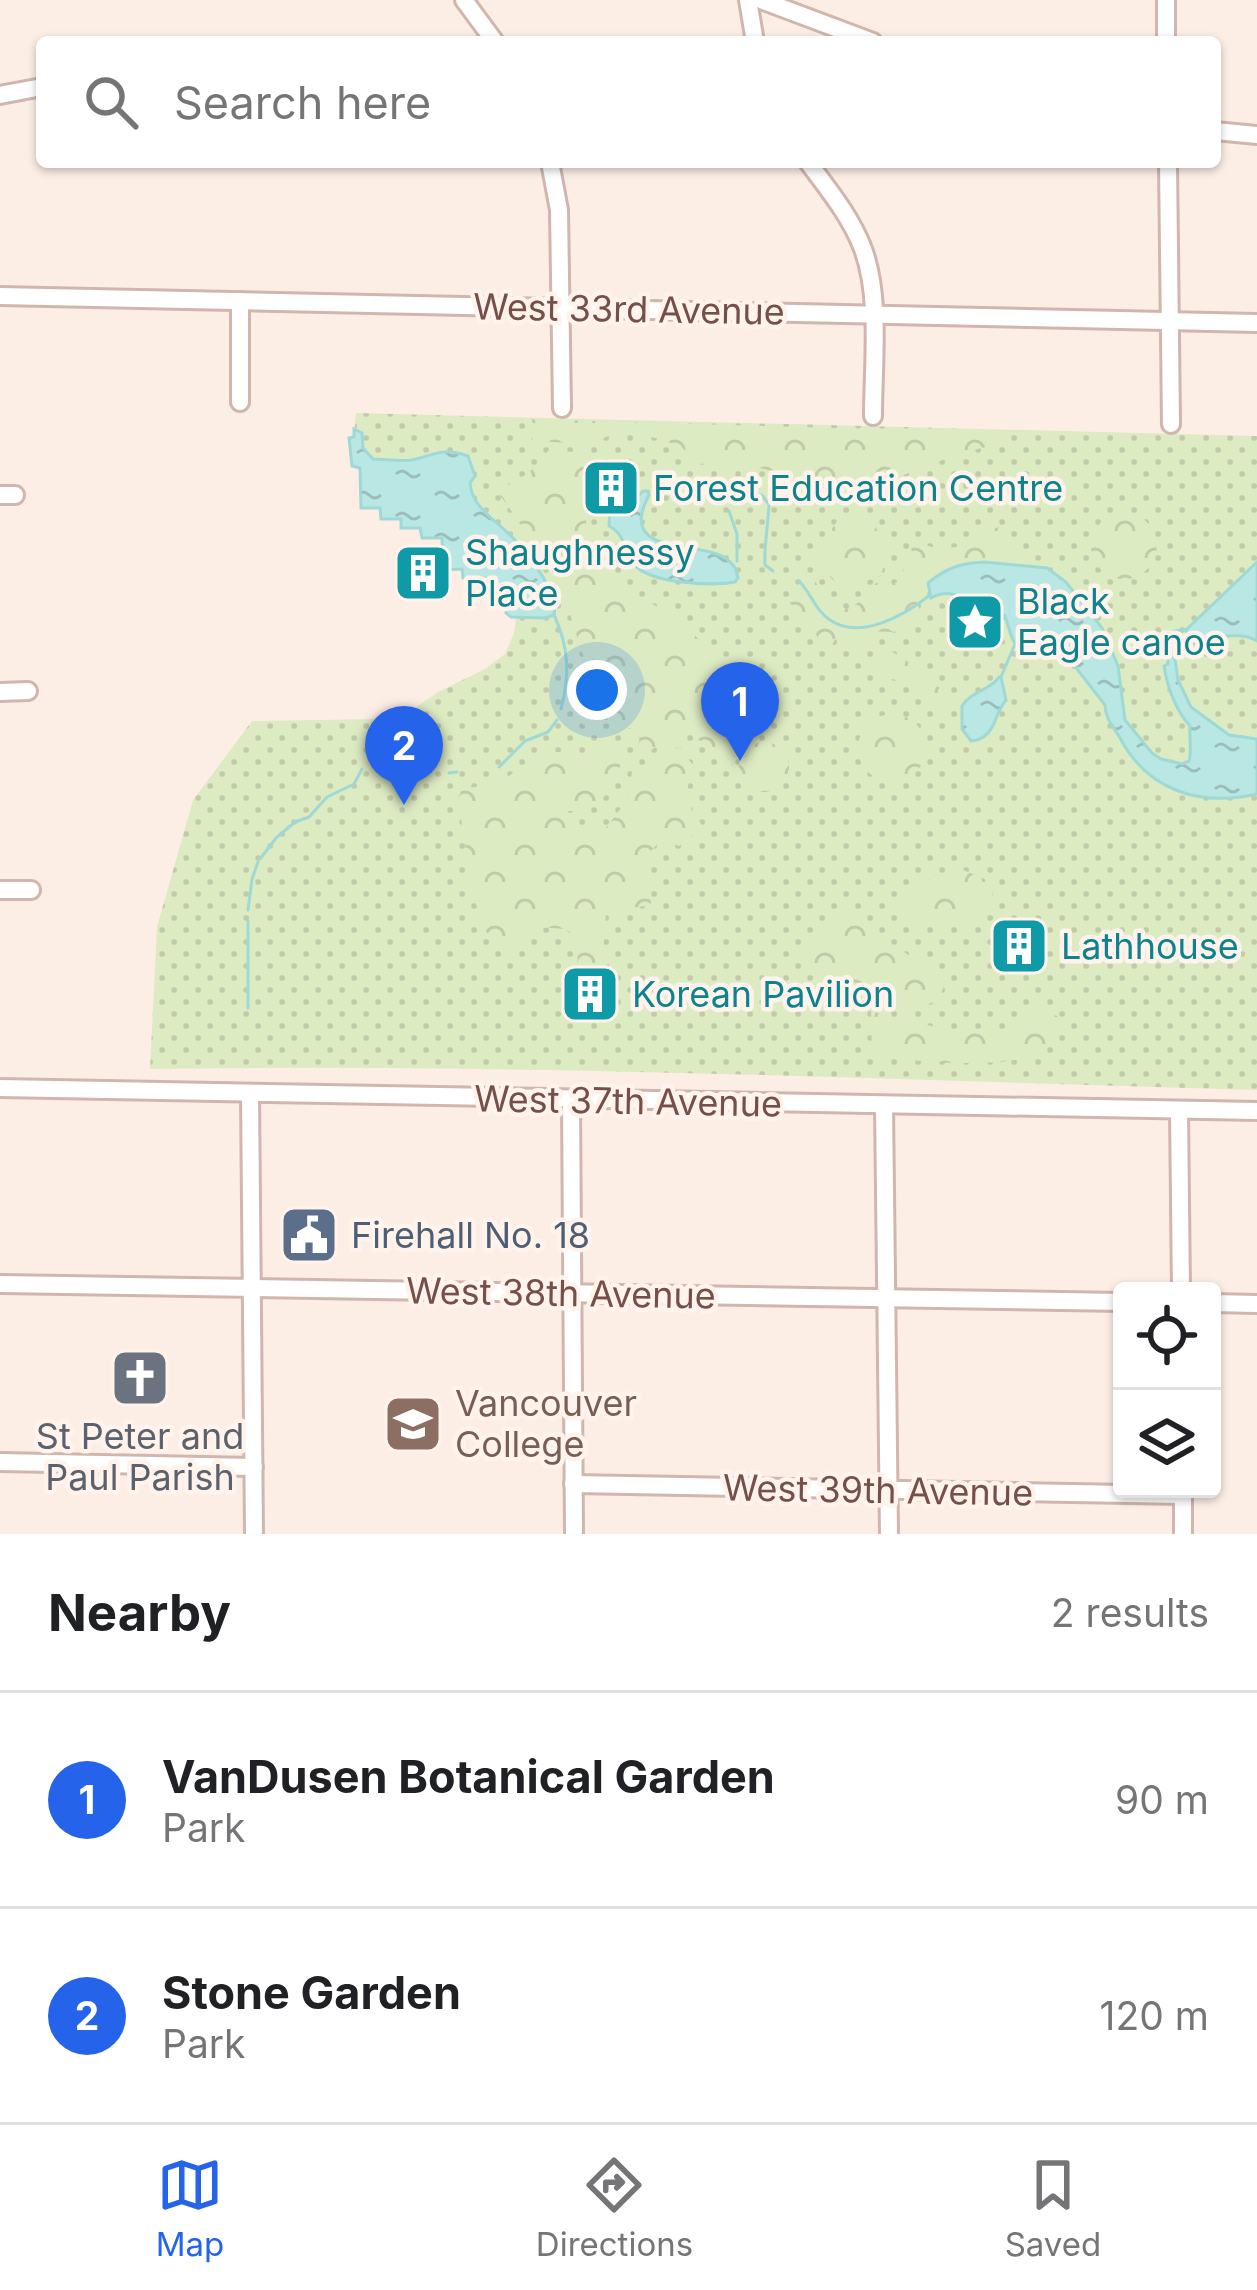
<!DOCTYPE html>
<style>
body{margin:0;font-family:Inter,sans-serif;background:#f6f6f6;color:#202124}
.controls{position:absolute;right:36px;bottom:36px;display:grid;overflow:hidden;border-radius:12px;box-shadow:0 3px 9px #0004}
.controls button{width:108px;height:108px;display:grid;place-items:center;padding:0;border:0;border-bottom:3px solid #e0e0e0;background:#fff;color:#202124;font:60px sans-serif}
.you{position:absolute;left:597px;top:690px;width:42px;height:42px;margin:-30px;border:9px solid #fff;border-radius:50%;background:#1a73e8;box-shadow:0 0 0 18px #1a73e833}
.badge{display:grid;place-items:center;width:78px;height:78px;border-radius:50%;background:#2563eb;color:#fff;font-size:39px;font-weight:700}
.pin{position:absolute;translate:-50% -99px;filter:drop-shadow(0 3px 6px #0008)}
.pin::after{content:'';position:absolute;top:63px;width:42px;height:36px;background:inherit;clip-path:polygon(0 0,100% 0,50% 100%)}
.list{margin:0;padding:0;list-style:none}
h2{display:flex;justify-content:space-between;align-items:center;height:156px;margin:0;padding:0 48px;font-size:51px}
h2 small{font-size:39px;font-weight:400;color:#757577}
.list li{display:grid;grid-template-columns:78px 1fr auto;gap:36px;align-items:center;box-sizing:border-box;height:216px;padding:0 48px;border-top:3px solid #e0e0e0}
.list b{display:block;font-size:45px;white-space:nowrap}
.list p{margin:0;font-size:39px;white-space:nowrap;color:#757577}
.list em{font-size:39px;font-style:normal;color:#757577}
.icon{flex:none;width:66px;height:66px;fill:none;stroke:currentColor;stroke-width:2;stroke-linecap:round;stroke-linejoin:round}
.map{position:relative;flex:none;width:1257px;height:1534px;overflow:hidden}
.search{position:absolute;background:#fff;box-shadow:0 3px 9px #0004;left:36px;right:36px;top:36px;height:132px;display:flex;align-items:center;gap:30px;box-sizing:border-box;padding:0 42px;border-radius:12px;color:#757577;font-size:45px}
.sheet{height:588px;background:#fff}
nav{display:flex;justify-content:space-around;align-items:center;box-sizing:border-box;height:168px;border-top:3px solid #e0e0e0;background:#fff;font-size:33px;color:#757577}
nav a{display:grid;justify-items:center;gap:6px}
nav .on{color:#2563eb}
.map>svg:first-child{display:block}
.grass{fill:url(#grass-dots)}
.forest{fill:url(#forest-crowns)}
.water{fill:url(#water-ripples);stroke:#9fd9d5;stroke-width:3}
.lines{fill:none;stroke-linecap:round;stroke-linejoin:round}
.stream{stroke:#9fd9d5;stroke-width:3}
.minor-casing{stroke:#d1b6ad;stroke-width:22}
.minor{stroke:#fff;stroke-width:16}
.labels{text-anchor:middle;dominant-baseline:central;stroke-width:9;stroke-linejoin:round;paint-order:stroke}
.street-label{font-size:36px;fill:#774f49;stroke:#fff3ec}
.culture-label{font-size:36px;fill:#0d838f;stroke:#fff3ec;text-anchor:start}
.service-label{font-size:36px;fill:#4e5e75;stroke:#fff3ec;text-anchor:start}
.education-label{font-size:36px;fill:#785e54;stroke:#fff3ec;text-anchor:start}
.worship-label{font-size:36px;fill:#5b616d;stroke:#fff3ec}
</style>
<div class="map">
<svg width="1257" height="1534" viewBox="0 0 1257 1534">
<defs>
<pattern id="grass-dots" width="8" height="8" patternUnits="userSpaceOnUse" patternTransform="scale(3)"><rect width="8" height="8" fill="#ddebc3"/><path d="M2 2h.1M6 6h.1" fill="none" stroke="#c1cba9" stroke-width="1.8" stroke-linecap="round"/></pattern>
<pattern id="forest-crowns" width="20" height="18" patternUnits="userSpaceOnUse" patternTransform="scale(3)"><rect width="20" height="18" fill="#ddebc3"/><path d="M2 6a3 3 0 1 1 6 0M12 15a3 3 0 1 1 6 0" fill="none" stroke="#c1cba9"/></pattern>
<pattern id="water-ripples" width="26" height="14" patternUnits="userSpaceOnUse" patternTransform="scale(3)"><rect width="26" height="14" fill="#b9e7e3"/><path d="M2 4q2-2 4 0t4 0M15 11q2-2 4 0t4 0" fill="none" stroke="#9bbeba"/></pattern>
</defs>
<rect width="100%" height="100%" fill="#fdeee5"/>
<path class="grass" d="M356 413 1257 436V1090C889 1080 519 1063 150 1069L157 927 193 800 252 721 375 719 412 710 438 692 485 669 505 654 514 633 516 619 506 613V588H484L483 578H463L462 569 443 570 442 538H422L420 528H401V519H381L380 508H361L360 468 352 466 349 438 354 437Z"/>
<g class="forest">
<path d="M524 419 1004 433 1001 443 958 454 898 477 848 488 755 467 690 463 683 448 661 439 635 434 616 433 589 444 533 441Z"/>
<path d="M549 450 598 454 605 469 590 490 586 523 612 579 683 623 712 653 728 687 759 728 732 765 686 730 635 759 641 732 614 723 583 725 577 708 584 658 568 608 535 544 497 491 529 473Z"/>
<path d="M857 512 874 525 888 547 881 576C840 590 840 592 814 556L837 521Z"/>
<circle cx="1124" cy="546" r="33"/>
<path d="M1006 526 1005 537 1027 563 1008 562 1002 568 939 586 918 594 912 591 923 618C909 633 894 633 875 631L861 647H854L848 640 836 637 829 651 822 646 814 630 789 602 807 570 830 603 847 609 868 597 876 583H895L906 578 902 565 912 553 910 541 939 549 956 547 984 530Z"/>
<path d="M889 651C911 658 926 683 948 692 949 693 966 695 968 695L962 705 937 706C920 683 900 681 875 675L879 658Z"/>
<circle cx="892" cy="748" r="34"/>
<path d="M629 740 612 790 586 810 556 812 570 828 603 832 627 800 632 772 679 747 693 765 685 799 703 827 679 846 663 838C631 870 650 869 651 905L606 912 603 951 608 963 603 977 577 966 579 941 566 929 536 927 509 950 485 931 473 895 458 799 462 789 499 783 544 751 581 754Z"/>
<circle cx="764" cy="767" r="25"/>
<path d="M956 867 994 883 990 913C955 925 942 932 906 918L901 907 903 896 926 881Z"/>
<path d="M841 910 856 911C880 941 914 957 946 979L939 1000 918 1008 842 994 806 964 801 941Z"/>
<path d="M1035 1003 1065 1021C1058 1031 1050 1043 1041 1051 1017 1071 903 1062 872 1054L871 1011C906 1021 1022 1055 1035 1003Z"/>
</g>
<g class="water">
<path d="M354 429 362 433 363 448 373 459C386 459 403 463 416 459 439 453 443 448 468 456L475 476 470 483C472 507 493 518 509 534 526 550 559 592 554 615L545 618 511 617 506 613V588H484L483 578H463L462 569 443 570 442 538H422L420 528H401V519H381L380 508H361L360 468 352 466 349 438 354 437Z"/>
<path d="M643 491H648L649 495C614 560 706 538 729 561 736 567 736 570 738 578L735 582C713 586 649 584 634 564 624 550 625 534 609 526L610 509 618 492 621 497 631 503Z"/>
<path d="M984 562 1047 568 1066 582 1102 628 1118 666 1125 720 1152 753 1161 759 1182 764 1189 761C1192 752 1189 737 1190 726 1176 711 1167 686 1164 666L1168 664V651L1170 650 1175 659 1178 680 1191 707 1229 735 1257 739V794C1200 807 1148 791 1120 738 1113 726 1105 718 1105 705L1056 642 1049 638C1010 647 1017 653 1005 616L993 608 982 610C964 600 952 586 931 598L928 583C946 568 961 563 984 562Z"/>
<path d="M1257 562V641C1236 629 1211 642 1188 635L1186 630Z"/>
<path d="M999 677H1001L1006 700C993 715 996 739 971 741L962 729V706C971 691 991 690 999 677Z"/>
</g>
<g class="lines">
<g class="stream">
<path d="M741 489 763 496 769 505C768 526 764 544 765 565L773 571"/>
<path d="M729 511 737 534V561"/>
<path d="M799 581C811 593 815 610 830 620 860 641 905 615 930 595"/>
<path d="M554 615C569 647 570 675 561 709"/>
<path d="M1169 649 1170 635 1174 631 1186 630"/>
<path d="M1001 677 1015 644"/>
<path d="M499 767 525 741 548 732 557 720"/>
<path d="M449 773 457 772"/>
<path d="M260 859 276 838 295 822 309 817 327 797 354 784 362 769"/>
<path d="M248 910 252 879 258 862"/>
<path d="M248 921V1008"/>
</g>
<g class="minor-casing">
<g id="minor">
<path d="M464 0 495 42"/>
<path d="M748 0 755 42"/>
<path d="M761 0 873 42"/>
<path d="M1166 0V42"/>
<path d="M0 95 42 87"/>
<path d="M1215 131 1257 135"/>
<path d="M550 162 559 210 562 408"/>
<path d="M808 162C828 189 851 217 863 249 881 297 873 365 873 416"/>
<path d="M1168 162 1171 424"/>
<path d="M0 296 1257 323"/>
<path d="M240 301V402"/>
<path d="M0 495H15"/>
<path d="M0 692 28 691"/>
<path d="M0 890H31"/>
<path d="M0 1088 1257 1111"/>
<path d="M250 1093 254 1534"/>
<path d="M571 1101 574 1534"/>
<path d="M884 1106 889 1534"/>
<path d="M1179 1110 1181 1291"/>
<path d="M0 1284 1122 1302"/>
<path d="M1212 1303 1257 1304"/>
<path d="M0 1462 254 1467"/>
<path d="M573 1484 1183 1495"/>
<path d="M1183 1490V1534"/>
</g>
</g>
<use href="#minor" class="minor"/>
</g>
<defs>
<g id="building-square" transform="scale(3)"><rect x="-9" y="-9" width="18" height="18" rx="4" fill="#0f9aa8" stroke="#fff3ec"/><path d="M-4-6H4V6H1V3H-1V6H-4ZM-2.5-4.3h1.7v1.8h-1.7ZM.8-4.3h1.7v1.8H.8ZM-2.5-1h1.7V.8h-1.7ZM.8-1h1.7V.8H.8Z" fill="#fff"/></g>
<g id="sight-square" transform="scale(3)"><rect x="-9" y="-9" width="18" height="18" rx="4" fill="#0f9aa8" stroke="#fff3ec"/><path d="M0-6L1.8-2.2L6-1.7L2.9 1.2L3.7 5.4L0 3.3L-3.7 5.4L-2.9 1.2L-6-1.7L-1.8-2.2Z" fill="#fff"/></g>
<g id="civic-square" transform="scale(3)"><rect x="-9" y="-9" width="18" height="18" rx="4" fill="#5c6f8a" stroke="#fff3ec"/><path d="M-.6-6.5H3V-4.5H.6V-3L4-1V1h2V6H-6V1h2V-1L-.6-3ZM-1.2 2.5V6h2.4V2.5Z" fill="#fff"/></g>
<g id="church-square" transform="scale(3)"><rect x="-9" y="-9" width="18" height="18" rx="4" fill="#6b7280" stroke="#fff3ec"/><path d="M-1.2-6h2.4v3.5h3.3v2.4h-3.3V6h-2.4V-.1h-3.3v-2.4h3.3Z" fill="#fff"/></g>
<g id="school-square" transform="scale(3)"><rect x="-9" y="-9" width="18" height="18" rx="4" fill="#8d6e63" stroke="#fff3ec"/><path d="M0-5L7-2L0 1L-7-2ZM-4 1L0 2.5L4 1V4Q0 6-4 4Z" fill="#fff"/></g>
</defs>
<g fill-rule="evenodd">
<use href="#building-square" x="611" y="488"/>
<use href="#building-square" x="423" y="573"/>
<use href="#sight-square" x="975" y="622"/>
<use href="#building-square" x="1019" y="946"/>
<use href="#building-square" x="590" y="994"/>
<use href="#civic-square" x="309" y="1235"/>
<use href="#church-square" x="140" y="1378"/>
<use href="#school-square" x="413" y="1424"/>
</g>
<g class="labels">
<g class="street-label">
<text transform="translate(629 309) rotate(1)">West 33rd Avenue</text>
<text transform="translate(628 1101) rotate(1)">West 37th Avenue</text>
<text transform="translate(561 1293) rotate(1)">West 38th Avenue</text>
<text transform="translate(878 1490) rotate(1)">West 39th Avenue</text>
</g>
<g class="culture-label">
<text x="653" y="488">Forest Education Centre</text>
<text x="465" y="552">Shaughnessy<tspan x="465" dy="41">Place</tspan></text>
<text x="1017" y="601">Black<tspan x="1017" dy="41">Eagle canoe</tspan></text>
<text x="1061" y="946">Lathhouse</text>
<text x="632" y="994">Korean Pavilion</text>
</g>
<g class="service-label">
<text x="351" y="1235">Firehall No. 18</text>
</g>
<g class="education-label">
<text x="455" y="1403">Vancouver<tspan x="455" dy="41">College</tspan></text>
</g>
<g class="worship-label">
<text x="140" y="1436">St Peter and<tspan x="140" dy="41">Paul Parish</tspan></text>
</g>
</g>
</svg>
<div class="controls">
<button><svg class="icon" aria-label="locate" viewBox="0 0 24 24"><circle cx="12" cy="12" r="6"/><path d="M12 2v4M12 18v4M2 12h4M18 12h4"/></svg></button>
<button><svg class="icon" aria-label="layers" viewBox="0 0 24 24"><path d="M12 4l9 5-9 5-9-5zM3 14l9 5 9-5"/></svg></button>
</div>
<div class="you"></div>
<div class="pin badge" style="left:740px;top:761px">1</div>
<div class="pin badge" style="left:404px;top:805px">2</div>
<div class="search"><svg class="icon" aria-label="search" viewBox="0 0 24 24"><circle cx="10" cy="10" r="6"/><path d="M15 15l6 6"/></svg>Search here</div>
</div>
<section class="sheet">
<h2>Nearby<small>2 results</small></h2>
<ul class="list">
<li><span class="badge">1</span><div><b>VanDusen Botanical Garden</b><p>Park</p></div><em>90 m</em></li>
<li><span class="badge">2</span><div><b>Stone Garden</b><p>Park</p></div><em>120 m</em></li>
</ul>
</section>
<nav>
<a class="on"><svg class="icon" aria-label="map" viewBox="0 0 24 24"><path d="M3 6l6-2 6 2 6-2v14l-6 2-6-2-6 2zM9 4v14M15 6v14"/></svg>Map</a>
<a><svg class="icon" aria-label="directions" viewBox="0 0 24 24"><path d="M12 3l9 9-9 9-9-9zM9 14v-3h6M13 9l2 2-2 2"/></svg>Directions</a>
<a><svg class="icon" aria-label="saved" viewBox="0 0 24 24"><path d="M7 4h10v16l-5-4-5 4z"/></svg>Saved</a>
</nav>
